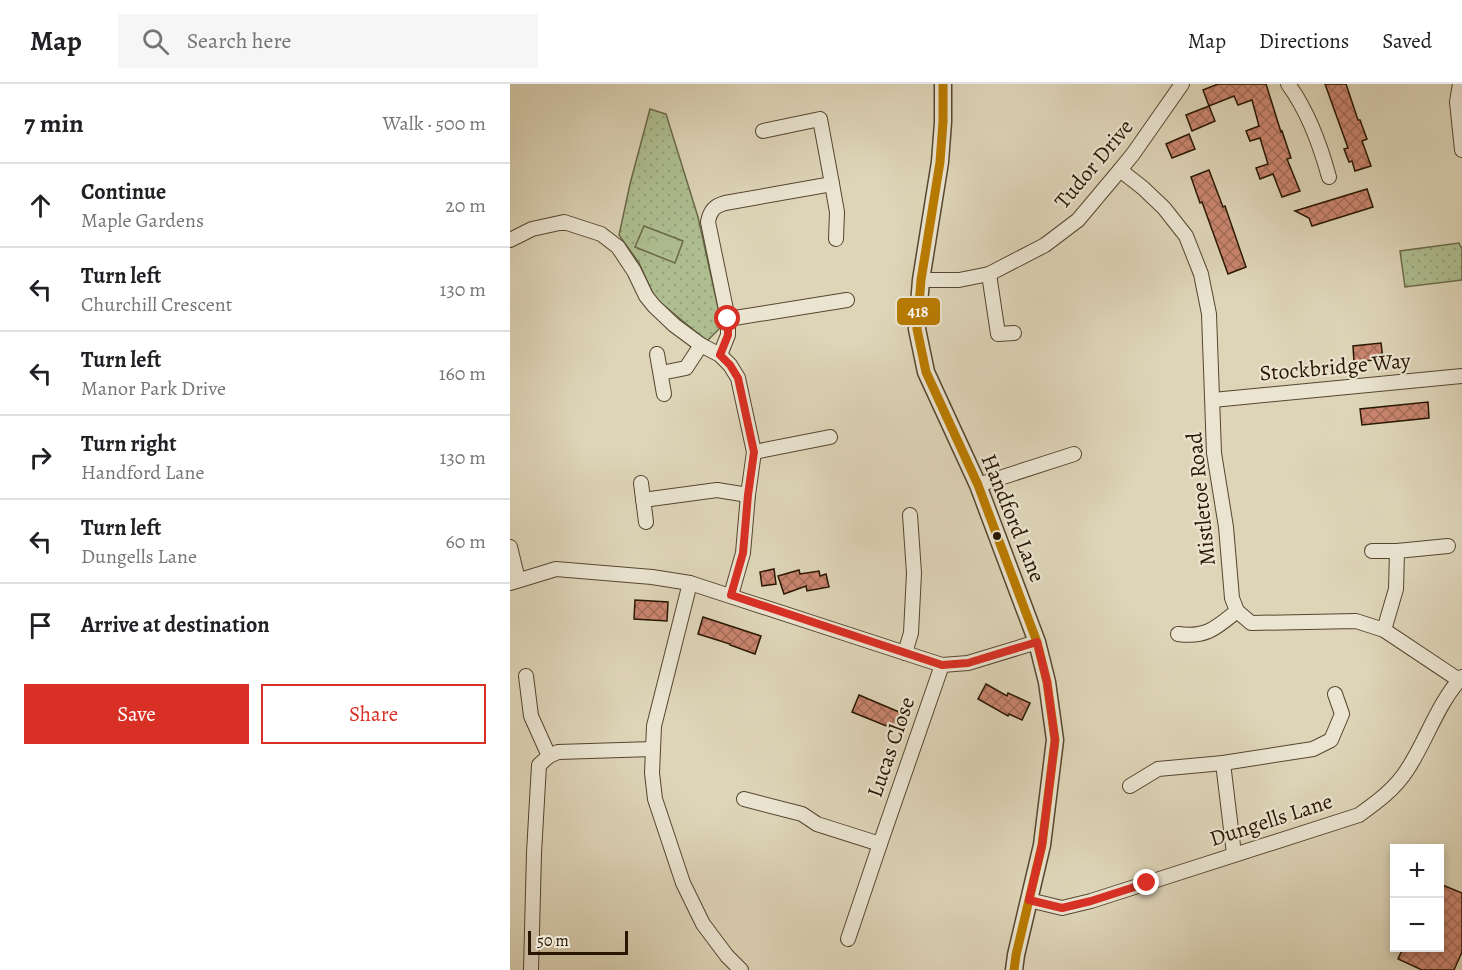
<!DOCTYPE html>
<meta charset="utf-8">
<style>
body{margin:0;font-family:Alegreya,serif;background:#f6f6f6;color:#202124}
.controls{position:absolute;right:18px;bottom:18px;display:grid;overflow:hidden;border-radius:0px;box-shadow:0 3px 9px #0003}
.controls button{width:54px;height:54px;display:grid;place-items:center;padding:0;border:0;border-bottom:2px solid #e0e0e0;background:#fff;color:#202124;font:30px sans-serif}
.scale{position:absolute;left:18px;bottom:15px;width:100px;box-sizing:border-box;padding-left:6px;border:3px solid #281601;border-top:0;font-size:16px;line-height:21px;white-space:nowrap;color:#281601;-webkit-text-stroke:4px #eae4d1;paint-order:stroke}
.stop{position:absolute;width:18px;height:18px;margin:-14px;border:4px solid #d93025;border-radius:50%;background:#fff}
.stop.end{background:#d93025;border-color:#fff;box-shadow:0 2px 6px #0008}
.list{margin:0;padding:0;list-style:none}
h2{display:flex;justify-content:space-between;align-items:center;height:78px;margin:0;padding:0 24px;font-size:26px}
h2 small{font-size:20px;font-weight:400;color:#757577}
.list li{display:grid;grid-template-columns:39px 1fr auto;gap:18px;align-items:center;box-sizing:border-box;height:84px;padding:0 24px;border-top:2px solid #e0e0e0}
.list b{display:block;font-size:22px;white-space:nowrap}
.list p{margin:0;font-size:20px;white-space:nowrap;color:#757577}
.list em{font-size:20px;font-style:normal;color:#757577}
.actions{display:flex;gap:12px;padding:18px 24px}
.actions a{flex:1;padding:14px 0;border:2px solid #d93025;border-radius:0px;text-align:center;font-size:21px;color:#d93025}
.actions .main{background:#d93025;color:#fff}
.icon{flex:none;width:33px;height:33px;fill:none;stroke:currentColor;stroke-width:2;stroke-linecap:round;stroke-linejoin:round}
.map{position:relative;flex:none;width:952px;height:886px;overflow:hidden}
header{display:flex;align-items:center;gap:36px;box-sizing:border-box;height:84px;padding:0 30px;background:#fff;border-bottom:2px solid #e0e0e0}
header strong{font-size:28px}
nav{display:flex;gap:33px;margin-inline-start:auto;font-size:21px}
.search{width:420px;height:54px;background:#f6f6f6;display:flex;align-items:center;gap:15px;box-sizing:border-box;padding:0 21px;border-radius:0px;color:#757577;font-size:22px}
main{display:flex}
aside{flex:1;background:#fff}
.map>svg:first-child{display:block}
.grass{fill:url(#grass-dots);stroke:#6b6a49;stroke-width:1.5}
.forest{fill:url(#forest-crowns);stroke:#6b6a49;stroke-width:1.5}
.building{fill:url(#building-cross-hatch);stroke:#281601;stroke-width:1.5}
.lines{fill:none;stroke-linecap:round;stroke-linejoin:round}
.minor-casing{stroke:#56462f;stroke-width:16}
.tertiary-casing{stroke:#56462f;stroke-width:19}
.minor{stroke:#eae4d1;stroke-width:14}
.tertiary{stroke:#eae4d1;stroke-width:16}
.bus-1-casing{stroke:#eae4d1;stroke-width:14}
.bus-1{stroke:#b97b00;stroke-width:9}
.route{stroke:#d93025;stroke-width:8}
.bus-dot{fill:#281601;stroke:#eae4d1;stroke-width:2}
.labels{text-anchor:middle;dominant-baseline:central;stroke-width:4.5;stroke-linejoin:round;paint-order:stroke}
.street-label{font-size:22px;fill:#281601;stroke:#eae4d1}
.line-badge{stroke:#eae4d1;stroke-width:2}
.badge-label{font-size:16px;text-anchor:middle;font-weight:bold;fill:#fff}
</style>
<header>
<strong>Map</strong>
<div class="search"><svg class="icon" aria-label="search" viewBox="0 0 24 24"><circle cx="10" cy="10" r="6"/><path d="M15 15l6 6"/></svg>Search here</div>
<nav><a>Map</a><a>Directions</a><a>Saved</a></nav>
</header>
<main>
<aside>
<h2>7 min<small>Walk · 500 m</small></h2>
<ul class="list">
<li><svg class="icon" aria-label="ahead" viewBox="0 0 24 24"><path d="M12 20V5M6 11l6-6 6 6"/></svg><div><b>Continue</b><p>Maple Gardens</p></div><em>20 m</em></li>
<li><svg class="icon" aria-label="left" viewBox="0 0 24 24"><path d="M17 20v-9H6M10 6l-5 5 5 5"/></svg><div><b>Turn left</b><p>Churchill Crescent</p></div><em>130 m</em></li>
<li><svg class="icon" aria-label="left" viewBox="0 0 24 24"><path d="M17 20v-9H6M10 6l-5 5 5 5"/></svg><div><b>Turn left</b><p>Manor Park Drive</p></div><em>160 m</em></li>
<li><svg class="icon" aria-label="right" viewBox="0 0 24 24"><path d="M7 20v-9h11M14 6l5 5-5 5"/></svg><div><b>Turn right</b><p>Handford Lane</p></div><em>130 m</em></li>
<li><svg class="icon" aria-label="left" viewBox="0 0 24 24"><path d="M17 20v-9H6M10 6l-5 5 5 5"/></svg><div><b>Turn left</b><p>Dungells Lane</p></div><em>60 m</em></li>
<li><svg class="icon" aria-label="arrive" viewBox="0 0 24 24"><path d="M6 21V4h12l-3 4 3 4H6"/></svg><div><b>Arrive at destination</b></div></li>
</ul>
<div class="actions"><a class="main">Save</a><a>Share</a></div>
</aside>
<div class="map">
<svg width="952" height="886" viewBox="0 0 952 886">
<defs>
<pattern id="grass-dots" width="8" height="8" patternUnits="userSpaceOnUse" patternTransform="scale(1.5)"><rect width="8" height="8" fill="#aebe91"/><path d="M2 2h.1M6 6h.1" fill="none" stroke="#96a37b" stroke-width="1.8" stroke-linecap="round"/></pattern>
<pattern id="forest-crowns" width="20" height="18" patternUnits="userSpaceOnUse" patternTransform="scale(1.5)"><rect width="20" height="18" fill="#aebe91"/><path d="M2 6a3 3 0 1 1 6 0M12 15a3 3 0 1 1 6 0" fill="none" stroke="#96a37b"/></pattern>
<pattern id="building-cross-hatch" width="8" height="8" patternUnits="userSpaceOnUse" patternTransform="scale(1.5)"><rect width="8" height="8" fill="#ca856f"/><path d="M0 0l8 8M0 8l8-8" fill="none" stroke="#a46c59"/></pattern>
</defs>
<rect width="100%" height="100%" fill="#ded5b8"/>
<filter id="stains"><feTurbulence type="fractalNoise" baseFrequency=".00333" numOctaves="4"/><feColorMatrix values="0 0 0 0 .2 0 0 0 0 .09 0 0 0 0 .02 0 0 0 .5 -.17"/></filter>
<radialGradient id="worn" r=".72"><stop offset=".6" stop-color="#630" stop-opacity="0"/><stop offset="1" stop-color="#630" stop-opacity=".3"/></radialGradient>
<g class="grass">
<path d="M140 25 156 30 188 133 212 242 197 257 145 214 129 179 109 151 120 100Z"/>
<path d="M949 159 952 165V196L895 203 890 167Z"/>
</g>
<path class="forest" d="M134 142 173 157 165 179 125 163Z"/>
<g class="building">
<path d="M708 0H756L771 48 772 47 781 74 777 75 790 107 772 113 763 90 750 95 746 84 758 80 750 54 740 57 736 47 749 42 742 16 728 21 724 12 699 22 693 6Z"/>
<path d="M815 0H836L848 36H850L857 55 852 57 861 82 845 87 842 77 839 78 834 65 838 64Z"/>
<path d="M699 22 705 37 682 47 676 31Z"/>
<path d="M679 50 685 65 662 74 656 60Z"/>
<path d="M699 86 713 123 715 122 736 183 718 190 692 118 690 119 681 93Z"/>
<path d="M857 105 863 123 802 142 799 134 785 127Z"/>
<path d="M871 259 873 275 844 278 843 262Z"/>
<path d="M918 318 919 334 852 341 850 325Z"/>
<path d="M264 485 266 500 252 502 250 488Z"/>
<path d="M289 486 290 490 309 487 310 492 316 490 319 503 297 507 296 502 274 510 268 492Z"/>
<path d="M125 516 158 518 157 537 124 535Z"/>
<path d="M193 533 251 552 245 570 220 561V560L188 550Z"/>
<path d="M476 600 497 612 498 609 520 619 512 636 499 630 498 632 468 615Z"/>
<path d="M349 611 396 631 389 647 342 628Z"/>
<path d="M930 800 952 809V868L944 886H912L888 875 893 864H930Z"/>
</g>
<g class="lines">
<g class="minor-casing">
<g id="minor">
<path d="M778 0C798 27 810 60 819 93"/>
<path d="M950 0 947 18 952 66"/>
<path d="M610 86 633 104 654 124 676 152 691 190 699 230 704 369 716 443 722 514 727 527 741 539 846 537 874 546 949 596"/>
<path d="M322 100 327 128 326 155"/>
<path d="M0 156 22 145 54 138 91 150 108 163 124 187 136 212 144 222 164 241 191 261 210 271 220 281 228 294 244 368 238 411 233 469 221 511"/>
<path d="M479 190 488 250 504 249"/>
<path d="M411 196H449L479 190 535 161 568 136 610 86 623 70 672 0"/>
<path d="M218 235 337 216"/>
<path d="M147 270 154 310"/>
<path d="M210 271 218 251V235L198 138C200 127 204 122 215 119L322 100 310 35 253 47"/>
<path d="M151 289 176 284 191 261"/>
<path d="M703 316 952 292"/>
<path d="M244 368 320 353"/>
<path d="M131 399 136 438"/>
<path d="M468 401 564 370"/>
<path d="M133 416 207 406 238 411"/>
<path d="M0 463 8 496"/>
<path d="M862 467H887"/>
<path d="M0 499 46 485 142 493 180 499 432 581 458 579 527 558"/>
<path d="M180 499 144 642 142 689 145 715 173 799 193 840 217 872 231 886"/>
<path d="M874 546 886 505 887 467 938 462"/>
<path d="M668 550C696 554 706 544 727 527"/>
<path d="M395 569 401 549 404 489 400 431"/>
<path d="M16 592 21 632 39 672"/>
<path d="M620 702 648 685 713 679"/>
<path d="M234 715 292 730 307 740 370 760 432 581"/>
<path d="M724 770 713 679 803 665 821 656 832 630 825 610"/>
<path d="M519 816 552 824 581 817 849 731C867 718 885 705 897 686 917 656 927 620 952 593"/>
<path d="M338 855 370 760"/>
<path d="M21 886 24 769 29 681 39 672 48 668 143 665"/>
</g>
</g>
<g class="tertiary-casing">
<path id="tertiary" d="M433 0V38L430 78 411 196 407 245 416 288 468 401 527 558 537 598 545 656 532 761 506 871 504 886"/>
</g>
<use href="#minor" class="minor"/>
<use href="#tertiary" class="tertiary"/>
<g class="bus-1-casing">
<path id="bus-1" d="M433 0V38L430 78 411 196 407 245 416 288 468 401 527 558 537 598 545 656 532 761 506 871 504 886"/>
</g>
<use href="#bus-1" class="bus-1"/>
</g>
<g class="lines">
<path class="route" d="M218 235V251L210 271 220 281 228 294 244 368 238 411 233 469 221 511 432 581 458 579 527 558 537 598 545 656 532 761 519 816 552 824 581 817 637 799"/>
</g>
<circle class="bus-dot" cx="487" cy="452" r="5"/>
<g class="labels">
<g class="street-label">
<text transform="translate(584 80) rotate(-50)">Tudor Drive</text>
<text transform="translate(825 283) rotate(-5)">Stockbridge Way</text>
<text transform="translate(691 415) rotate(-96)">Mistletoe Road</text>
<text transform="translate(503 434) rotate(68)">Handford Lane</text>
<text transform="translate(381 663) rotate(-71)">Lucas Close</text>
<text transform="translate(761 736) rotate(-18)">Dungells Lane</text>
</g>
</g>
<rect class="line-badge" x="386" y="213" width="45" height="29" rx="6" fill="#b97b00"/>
<g class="badge-label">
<text x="408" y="233">418</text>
</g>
<rect width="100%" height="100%" filter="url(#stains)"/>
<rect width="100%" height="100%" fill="url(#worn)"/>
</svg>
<div class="controls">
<button>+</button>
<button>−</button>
</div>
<div class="scale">50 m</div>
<div class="stop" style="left:218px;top:235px"></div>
<div class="stop end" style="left:637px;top:799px"></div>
</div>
</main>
